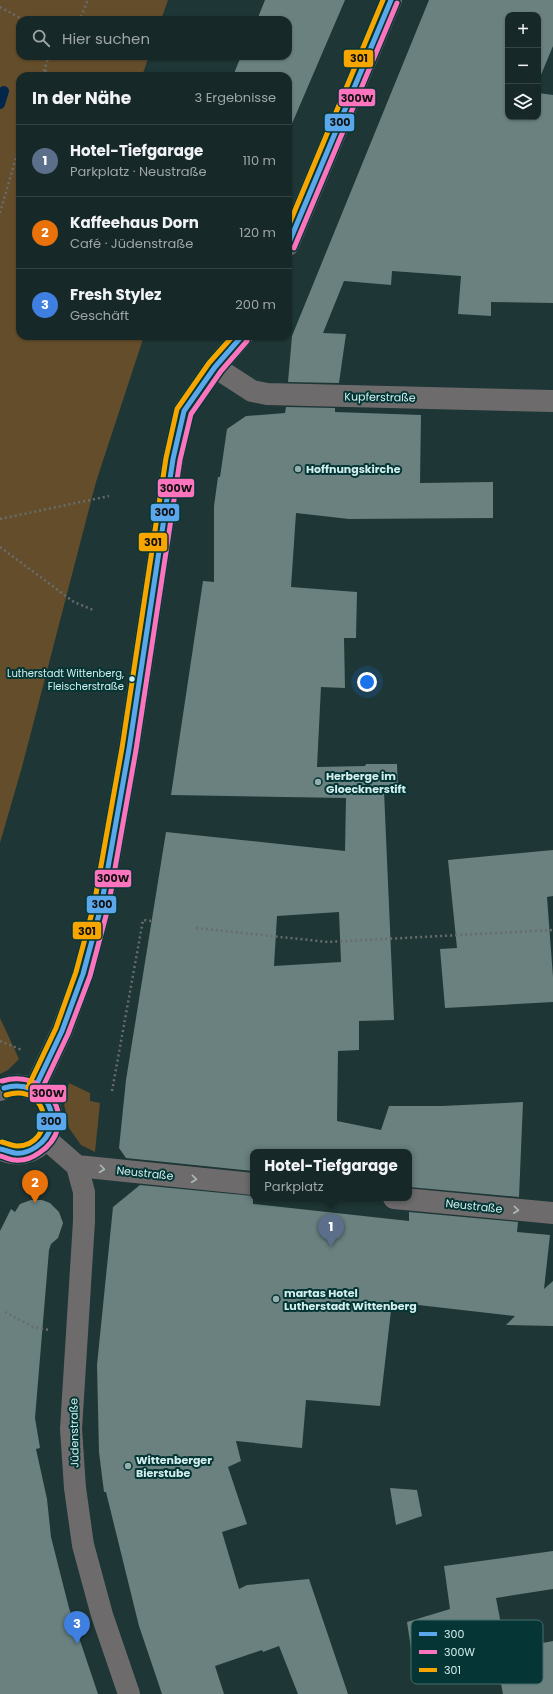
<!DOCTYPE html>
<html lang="de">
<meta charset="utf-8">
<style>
body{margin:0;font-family:Poppins,sans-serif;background:#233434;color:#f1f3f6}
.controls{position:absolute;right:12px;top:12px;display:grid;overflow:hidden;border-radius:8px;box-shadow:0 1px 3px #0004}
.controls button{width:36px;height:36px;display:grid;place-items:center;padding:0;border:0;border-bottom:1px solid #354445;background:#162828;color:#f1f3f6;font:20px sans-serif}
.you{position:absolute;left:367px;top:682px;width:14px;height:14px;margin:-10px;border:3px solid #fff;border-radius:50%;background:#1a73e8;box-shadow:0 0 0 6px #1a73e833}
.badge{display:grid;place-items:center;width:26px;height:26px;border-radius:50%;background:#93aead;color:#fff;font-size:13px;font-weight:700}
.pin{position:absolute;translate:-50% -33px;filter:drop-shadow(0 1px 2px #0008)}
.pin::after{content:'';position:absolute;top:21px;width:14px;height:12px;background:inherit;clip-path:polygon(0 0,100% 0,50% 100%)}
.popup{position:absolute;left:250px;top:1149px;width:162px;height:52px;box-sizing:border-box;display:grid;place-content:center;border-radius:8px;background:#162828;filter:drop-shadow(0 1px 3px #0005);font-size:13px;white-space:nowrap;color:#9ea6a8}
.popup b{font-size:15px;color:#f1f3f6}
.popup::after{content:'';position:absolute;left:50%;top:100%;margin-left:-8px;border:8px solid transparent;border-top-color:#162828}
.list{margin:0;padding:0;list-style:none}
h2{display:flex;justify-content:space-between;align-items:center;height:52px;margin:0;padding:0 16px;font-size:17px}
h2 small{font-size:13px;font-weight:400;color:#9ea6a8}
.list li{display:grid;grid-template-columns:26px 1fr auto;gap:12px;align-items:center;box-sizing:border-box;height:72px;padding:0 16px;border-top:1px solid #354445}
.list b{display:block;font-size:15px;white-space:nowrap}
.list p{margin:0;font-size:13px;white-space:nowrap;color:#9ea6a8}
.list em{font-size:13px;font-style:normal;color:#9ea6a8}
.icon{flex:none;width:22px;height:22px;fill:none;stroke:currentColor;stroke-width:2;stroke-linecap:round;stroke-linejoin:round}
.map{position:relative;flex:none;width:553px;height:1694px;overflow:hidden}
.search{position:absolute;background:#162828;box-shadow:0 1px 3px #0004;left:16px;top:16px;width:276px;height:44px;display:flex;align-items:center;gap:10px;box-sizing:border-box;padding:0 14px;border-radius:12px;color:#9ea6a8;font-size:15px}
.panel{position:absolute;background:#162828;box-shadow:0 1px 3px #0004;left:16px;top:72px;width:276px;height:268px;border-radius:12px}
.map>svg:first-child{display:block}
.green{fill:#644d2b}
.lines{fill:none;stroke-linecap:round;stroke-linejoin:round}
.stream{stroke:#03274b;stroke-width:10}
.building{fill:#6a8180;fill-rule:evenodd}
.path{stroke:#686d6c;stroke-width:2.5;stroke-dasharray:2 3;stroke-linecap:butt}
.street{stroke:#6e6b6c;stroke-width:22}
.bus-1-casing{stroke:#053635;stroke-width:8}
.bus-2-casing{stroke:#053635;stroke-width:8}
.bus-3-casing{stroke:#053635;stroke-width:8}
.bus-1{stroke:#5aa8eb;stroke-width:5}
.bus-2{stroke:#fc73be;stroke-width:5}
.bus-3{stroke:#f7a600;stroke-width:5}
.oneway{stroke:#aababa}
.poi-dot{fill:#93aead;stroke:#053635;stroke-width:1.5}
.bus-dot{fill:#d2efee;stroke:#053635;stroke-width:1.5}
.labels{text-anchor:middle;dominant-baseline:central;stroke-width:4;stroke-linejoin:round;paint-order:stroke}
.bus-label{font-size:10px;fill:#d2efee;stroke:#053635;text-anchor:end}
.street-label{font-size:11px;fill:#d2efee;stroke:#053635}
.poi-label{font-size:11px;font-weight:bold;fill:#d2efee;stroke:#053635;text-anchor:start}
.key{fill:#053635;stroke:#426e6c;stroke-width:1}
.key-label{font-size:11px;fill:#d2efee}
.line-badge{stroke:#053635;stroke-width:1.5}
.pale-badge-label{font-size:11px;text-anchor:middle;font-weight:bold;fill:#111}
</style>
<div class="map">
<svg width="553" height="1694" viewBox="0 0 553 1694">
<rect width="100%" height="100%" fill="#1e3635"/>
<g class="green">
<path d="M0 0H168L161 20H20V56H149L142 76H20V336H144L96 482 22 767 0 843Z"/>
<path d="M0 1018 19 1059 8 1070 0 1074Z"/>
<path d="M69 1083 90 1093V1101L100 1103 95 1152 81 1145 69 1128 64 1104Z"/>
</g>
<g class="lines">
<path class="stream" d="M0 104 4 91"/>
</g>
<g class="building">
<path d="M265 0H345L288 133V76H233L241 56H288V20H257Z"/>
<path d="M429 0H553V46L538 82V15H508V117H538V93L553 95V303L491 302V316L458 314 461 276 392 271 391 285 344 281 323 333 346 334 339 383 288 382 292 336Z"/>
<path d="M286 407 335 408V412L421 415 420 483 493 482V518L349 519 296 513 291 587 357 592 356 638H344L345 688 321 687 317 767 365 766 366 764H397L398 790 384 791 394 1020 359 1021V1050L338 1051 337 1121 381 1130 389 1106H442L523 1102 519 1197 409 1187V1152H253V1171L126 1158 119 1148 126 1080 166 832 345 851 346 798 171 795 203 581 214 582V506L218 477H220L227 429 246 416 285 413ZM339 912 341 962 274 966 277 916Z"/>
<path d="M553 850V896L547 897 553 977V1002L445 1008 440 949 457 948 448 860Z"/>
<path d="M140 1185 253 1196V1204L409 1221V1212L518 1222 517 1232 550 1235 544 1289 553 1281V1326L506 1325 515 1316 392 1302 380 1406 306 1400 302 1448 236 1441 241 1461 228 1467 247 1524 222 1532 239 1589 247 1585 309 1579 348 1694H298L279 1646 263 1652 262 1650 215 1666 224 1694H162L139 1626 106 1492H104L99 1452 97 1365 113 1207Z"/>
<path d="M31 1200H42L50 1203 59 1212 63 1223 58 1238 51 1244 49 1250 35 1418 40 1448 36 1449 47 1499 51 1537 69 1608 98 1694H0V1231L11 1209 15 1212 20 1204Z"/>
<path d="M390 1488 417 1490 422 1516 396 1525Z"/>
<path d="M553 1551V1589L496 1598 506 1650 553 1641V1694H503L495 1653 453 1661 452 1659 414 1668 407 1622 450 1609 444 1566Z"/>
</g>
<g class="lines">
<g class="path">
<path d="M0 7 24 20"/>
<path d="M77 20 81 17 88 0"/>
<path d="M45 70 49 76"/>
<path d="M42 76 49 56"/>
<path d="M0 213 20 144"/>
<path d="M0 519 109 496"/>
<path d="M0 547 74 602 93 610"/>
<path d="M196 928 328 942 553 930"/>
<path d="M0 1041 22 1050"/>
<path d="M112 1091 143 920 152 921"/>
<path d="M5 1312 33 1327 49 1330"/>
</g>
<g class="street">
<path d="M288 245 391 0"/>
<path d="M215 367 252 391 267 394 553 401"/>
<path d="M0 1090C10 1085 20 1084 30 1088 73 1105 46 1171 0 1149"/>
<path d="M34 1090 62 1031 83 974 101 907 129 749 173 459 184 411 215 367 242 336"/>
<path d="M46 1139 77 1166 253 1184"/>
<path d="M77 1166 84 1192V1221L71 1429 75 1488 83 1545 102 1615 129 1694"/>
<path d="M394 1198 553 1213"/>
</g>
<g class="bus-1-casing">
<g id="bus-1">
<path d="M288 245 391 0"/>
<path d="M34 1090 62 1031 83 974 101 907 129 749 173 459 184 411 215 367 242 336"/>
<path d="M0 1149C5 1150 10 1152 15 1153 22 1154 30 1151 36 1147 70 1124 45 1076 4 1088"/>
</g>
</g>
<g class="bus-2-casing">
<g id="bus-2">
<path d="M294 248 397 3"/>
<path d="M40 1093 68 1034 90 976 108 908 136 750 180 460 191 414 221 371 247 341"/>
<path d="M0 1156C5 1157 10 1160 15 1160 23 1161 32 1158 39 1153 81 1126 50 1067 2 1081"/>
</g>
</g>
<g class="bus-3-casing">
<g id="bus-3">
<path d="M288 227 383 0"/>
<path d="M28 1087 56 1028 76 972 94 905 122 748 166 458 177 409 209 363 233 336"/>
<path d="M2 1142C6 1143 12 1146 17 1146 56 1146 52 1081 6 1095"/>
</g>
</g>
<use href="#bus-1" class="bus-1"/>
<use href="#bus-2" class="bus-2"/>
<use href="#bus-3" class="bus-3"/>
</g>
<defs><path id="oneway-chevron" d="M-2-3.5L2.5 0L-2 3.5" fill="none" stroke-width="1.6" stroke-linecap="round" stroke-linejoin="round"/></defs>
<g class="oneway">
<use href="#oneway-chevron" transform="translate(102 1169) rotate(7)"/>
<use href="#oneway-chevron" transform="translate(194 1179) rotate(6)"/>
<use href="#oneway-chevron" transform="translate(516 1210) rotate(6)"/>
</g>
<g class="poi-dot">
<circle cx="298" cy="469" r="4"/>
<circle cx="318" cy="782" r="4"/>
<circle cx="276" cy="1299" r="4"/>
<circle cx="128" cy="1466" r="4"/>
</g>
<circle class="bus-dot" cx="132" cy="679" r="3.5"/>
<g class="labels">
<g class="bus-label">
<text x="124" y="673">Lutherstadt Wittenberg,<tspan x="124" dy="13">Fleischerstraße</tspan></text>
</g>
<g class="street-label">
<text transform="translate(380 397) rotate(1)">Kupferstraße</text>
<text transform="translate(145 1173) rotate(6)">Neustraße</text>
<text transform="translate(474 1206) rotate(6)">Neustraße</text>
<text transform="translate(74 1433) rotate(-91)">Jüdenstraße</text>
</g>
<g class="poi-label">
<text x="306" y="469">Hoffnungskirche</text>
<text x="326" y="776">Herberge im<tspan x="326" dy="13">Gloecknerstift</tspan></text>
<text x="284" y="1293">martas Hotel<tspan x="284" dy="13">Lutherstadt Wittenberg</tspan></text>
<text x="136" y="1460">Wittenberger<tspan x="136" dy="13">Bierstube</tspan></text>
</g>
</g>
<rect x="411" y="1620" width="132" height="64" rx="6" class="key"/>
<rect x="419" y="1632" width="18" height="4" fill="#5aa8eb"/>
<rect x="419" y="1650" width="18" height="4" fill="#fc73be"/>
<rect x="419" y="1668" width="18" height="4" fill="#f7a600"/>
<g class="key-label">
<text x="444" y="1638">300</text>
<text x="444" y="1656">300W</text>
<text x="444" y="1674">301</text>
</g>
<g class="line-badge">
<rect x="343" y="49" width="31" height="19" rx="4" fill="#f7a600"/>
<rect x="338" y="88" width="38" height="19" rx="4" fill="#fc73be"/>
<rect x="324" y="113" width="31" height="19" rx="4" fill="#5aa8eb"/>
<rect x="157" y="478" width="38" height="20" rx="4" fill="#fc73be"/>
<rect x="150" y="503" width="30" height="19" rx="4" fill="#5aa8eb"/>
<rect x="138" y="532" width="30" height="20" rx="4" fill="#f7a600"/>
<rect x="94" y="869" width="38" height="19" rx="4" fill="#fc73be"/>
<rect x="86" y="895" width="31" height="19" rx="4" fill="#5aa8eb"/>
<rect x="72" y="921" width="30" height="19" rx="4" fill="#f7a600"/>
<rect x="29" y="1084" width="38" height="19" rx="4" fill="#fc73be"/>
<rect x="36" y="1112" width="31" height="19" rx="4" fill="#5aa8eb"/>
</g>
<g class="pale-badge-label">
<text x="359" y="62">301</text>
<text x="357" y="102">300W</text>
<text x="340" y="126">300</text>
<text x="176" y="492">300W</text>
<text x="165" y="516">300</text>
<text x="153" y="546">301</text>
<text x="113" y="882">300W</text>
<text x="102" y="908">300</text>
<text x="87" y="935">301</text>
<text x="48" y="1097">300W</text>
<text x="51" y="1125">300</text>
</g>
</svg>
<div class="controls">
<button>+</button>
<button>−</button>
<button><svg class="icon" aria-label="layers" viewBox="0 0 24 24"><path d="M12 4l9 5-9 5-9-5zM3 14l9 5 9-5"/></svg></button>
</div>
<div class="you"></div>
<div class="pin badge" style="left:331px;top:1247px;background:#5c6f8a">1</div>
<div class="popup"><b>Hotel-Tiefgarage</b>Parkplatz</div>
<div class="pin badge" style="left:35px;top:1203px;background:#e8710a">2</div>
<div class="pin badge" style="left:77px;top:1644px;background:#3f7fe0">3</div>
<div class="search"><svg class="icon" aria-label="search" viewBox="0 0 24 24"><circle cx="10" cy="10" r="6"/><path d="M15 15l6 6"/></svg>Hier suchen</div>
<section class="panel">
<h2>In der Nähe<small>3 Ergebnisse</small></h2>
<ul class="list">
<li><span class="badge" style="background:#5c6f8a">1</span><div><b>Hotel-Tiefgarage</b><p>Parkplatz · Neustraße</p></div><em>110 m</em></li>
<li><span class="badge" style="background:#e8710a">2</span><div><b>Kaffeehaus Dorn</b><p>Café · Jüdenstraße</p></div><em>120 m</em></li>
<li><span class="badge" style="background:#3f7fe0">3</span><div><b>Fresh Stylez</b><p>Geschäft</p></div><em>200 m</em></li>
</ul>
</section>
</div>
